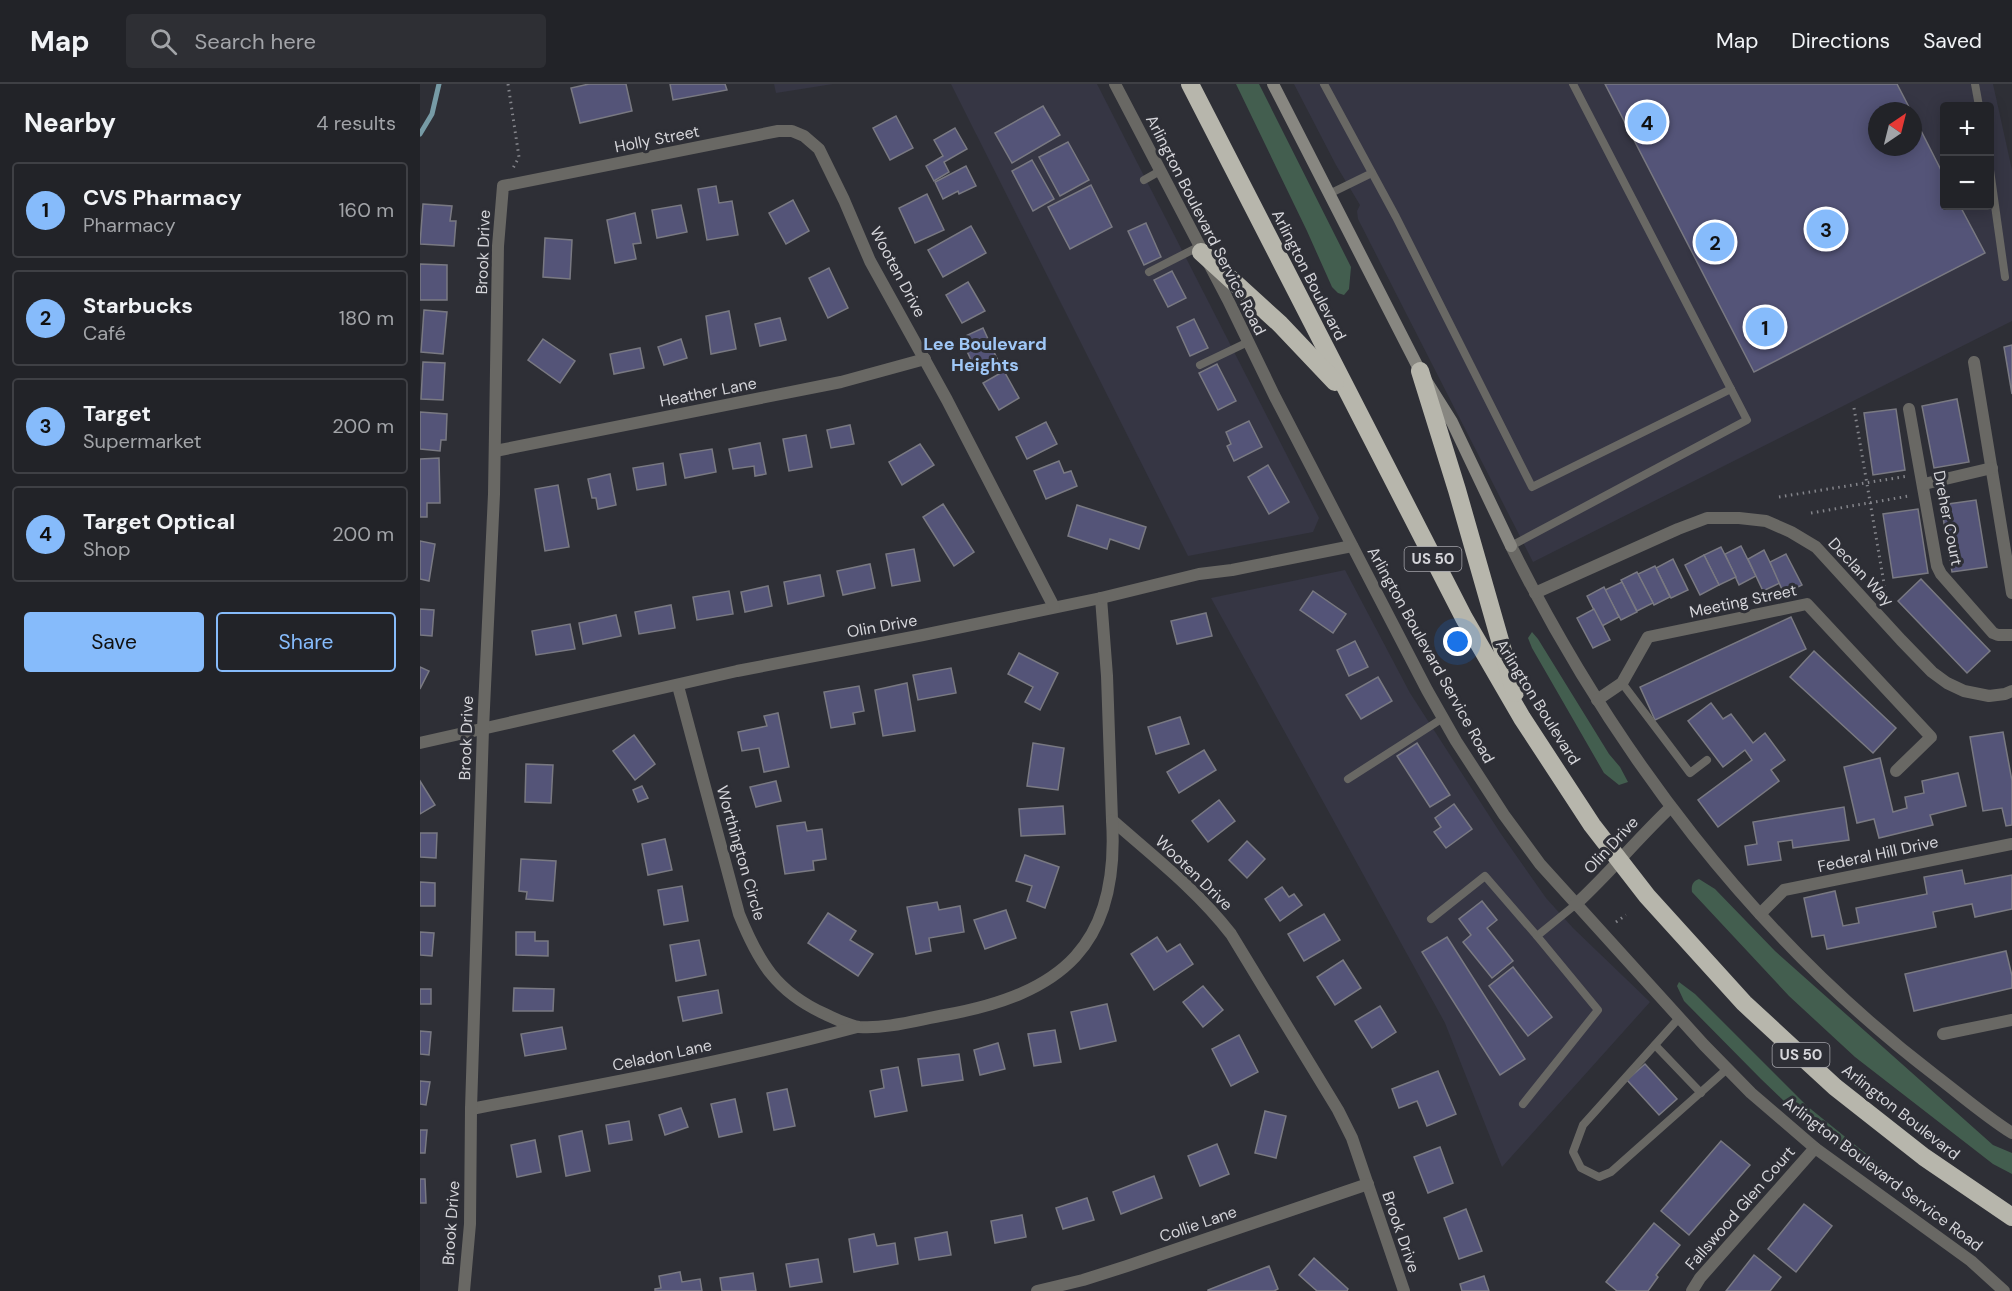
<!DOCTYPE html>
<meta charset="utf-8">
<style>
body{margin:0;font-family:"DM Sans",sans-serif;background:#2e2f34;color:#f1f3f6}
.controls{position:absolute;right:18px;top:18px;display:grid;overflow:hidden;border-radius:6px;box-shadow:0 3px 15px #0003}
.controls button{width:54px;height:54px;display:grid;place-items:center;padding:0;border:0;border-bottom:2px solid #3f4045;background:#222328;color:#f1f3f6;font:30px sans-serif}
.compass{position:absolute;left:1448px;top:18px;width:54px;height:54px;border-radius:50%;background:#222328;box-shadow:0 3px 15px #0003;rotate:35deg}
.you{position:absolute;left:1038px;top:558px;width:21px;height:21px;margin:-15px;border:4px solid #fff;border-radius:50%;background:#1a73e8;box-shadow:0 0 0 9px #1a73e833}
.badge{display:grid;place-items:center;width:39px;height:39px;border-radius:50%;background:#86bbfb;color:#111;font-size:20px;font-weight:700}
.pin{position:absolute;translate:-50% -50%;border:3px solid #fff;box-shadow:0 2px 6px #0006}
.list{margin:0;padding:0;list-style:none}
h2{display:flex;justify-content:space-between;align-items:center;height:78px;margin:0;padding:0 24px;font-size:26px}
h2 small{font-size:20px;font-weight:400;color:#a2a4a8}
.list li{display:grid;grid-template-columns:39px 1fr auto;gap:18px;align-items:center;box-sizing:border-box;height:96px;margin:0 12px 12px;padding:0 12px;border:2px solid #3f4045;border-radius:6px}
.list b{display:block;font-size:22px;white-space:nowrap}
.list p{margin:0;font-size:20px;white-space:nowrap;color:#a2a4a8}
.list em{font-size:20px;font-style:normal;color:#a2a4a8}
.actions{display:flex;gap:12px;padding:18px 24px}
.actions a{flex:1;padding:14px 0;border:2px solid #86bbfb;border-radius:6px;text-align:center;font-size:21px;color:#86bbfb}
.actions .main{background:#86bbfb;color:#111}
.icon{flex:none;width:33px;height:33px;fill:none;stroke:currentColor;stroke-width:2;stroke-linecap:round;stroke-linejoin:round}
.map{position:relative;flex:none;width:1592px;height:1207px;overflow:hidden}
header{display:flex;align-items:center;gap:36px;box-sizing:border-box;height:84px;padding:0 30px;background:#222328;border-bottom:2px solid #3f4045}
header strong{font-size:28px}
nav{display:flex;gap:33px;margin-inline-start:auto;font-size:21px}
.search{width:420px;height:54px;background:#2e2f34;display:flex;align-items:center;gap:15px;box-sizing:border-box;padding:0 21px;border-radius:6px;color:#a2a4a8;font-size:22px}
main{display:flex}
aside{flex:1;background:#222328}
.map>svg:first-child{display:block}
.built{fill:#363644;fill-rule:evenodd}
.green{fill:#435e4f}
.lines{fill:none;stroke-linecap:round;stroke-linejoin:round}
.stream{stroke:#779ba6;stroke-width:5}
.building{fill:#545478;stroke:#797982;stroke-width:1.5}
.path{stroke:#84858b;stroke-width:3;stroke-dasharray:1.5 4.5;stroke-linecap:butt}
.lane{stroke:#696864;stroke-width:8}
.street{stroke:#696864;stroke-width:12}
.secondary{stroke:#888781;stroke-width:12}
.highway{stroke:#b7b6ac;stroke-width:18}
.labels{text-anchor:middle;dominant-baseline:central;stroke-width:6;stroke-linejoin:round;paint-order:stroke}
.shield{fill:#2e2f36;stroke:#a3a3a9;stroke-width:1.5}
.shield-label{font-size:15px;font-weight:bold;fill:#d5d5da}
.street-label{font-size:16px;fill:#d5d5da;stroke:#2e2f36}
.neighbourhood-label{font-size:18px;font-weight:bold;fill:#9fc7f6;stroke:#2e2f36}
</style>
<header>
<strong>Map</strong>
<div class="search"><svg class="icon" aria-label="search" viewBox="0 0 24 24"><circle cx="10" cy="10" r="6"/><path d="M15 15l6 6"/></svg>Search here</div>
<nav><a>Map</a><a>Directions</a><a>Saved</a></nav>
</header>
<main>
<aside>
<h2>Nearby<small>4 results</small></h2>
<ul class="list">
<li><span class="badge">1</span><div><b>CVS Pharmacy</b><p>Pharmacy</p></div><em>160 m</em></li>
<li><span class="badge">2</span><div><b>Starbucks</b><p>Café</p></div><em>180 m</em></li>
<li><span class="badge">3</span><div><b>Target</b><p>Supermarket</p></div><em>200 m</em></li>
<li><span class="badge">4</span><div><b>Target Optical</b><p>Shop</p></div><em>200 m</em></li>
</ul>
<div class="actions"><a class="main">Save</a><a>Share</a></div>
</aside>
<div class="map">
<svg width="1592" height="1207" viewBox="0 0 1592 1207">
<rect width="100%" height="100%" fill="#2e2f36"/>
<g class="built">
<path d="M354 0H413L356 9Z"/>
<path d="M531 0H677L899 434 893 448 768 472Z"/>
<path d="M874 0H1573L1592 86V237L1113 478 938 135 937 127 940 121 916 81ZM1524 22H1570V122H1524ZM1457 27H1493V63H1457Z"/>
<path d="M925 486 990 609 1081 750 1126 814 1153 844 1230 918 1082 1083 1025 939 791 514Z"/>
</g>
<g class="green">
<path d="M816 0H839L931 183 929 205 924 211 918 209 912 203 887 147Z"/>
<path d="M1112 548 1118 555 1189 670 1200 683 1208 698 1199 701 1184 689 1112 564 1108 554Z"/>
<path d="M1279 795 1295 805 1355 867 1573 1061 1592 1069V1090L1573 1080 1435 973 1369 912 1272 808C1271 801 1273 797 1279 795Z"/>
<path d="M1259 898 1275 910 1387 1022 1455 1077 1476 1096 1478 1101H1473L1459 1094 1367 1020 1341 995 1264 917 1257 902Z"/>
</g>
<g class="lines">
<path class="stream" d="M0 50 12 30 19 0"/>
</g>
<g class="building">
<path d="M169 0H206L212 27 160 39 151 4Z"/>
<path d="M250 0H305L307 6 253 16Z"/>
<path d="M1185 0H1477L1491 27H1457V63H1493V31L1524 92V122H1540L1565 169 1334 288Z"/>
<path d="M623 22 640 51 592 79 575 49Z"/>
<path d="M476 32 493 64 470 76 453 44Z"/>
<path d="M535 44 547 65 524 78 529 88 514 97 506 82 523 72 514 56Z"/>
<path d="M648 58 669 96 640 112 619 73Z"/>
<path d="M612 76 634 115 613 127 592 87Z"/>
<path d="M546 82 556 102 539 110 538 107 523 115 515 98Z"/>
<path d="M671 101 692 143 650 165 628 123Z"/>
<path d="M296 102 299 119 312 117 318 151 287 156 278 105Z"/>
<path d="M507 110 524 146 495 159 479 124Z"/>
<path d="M373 116 389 147 366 160 349 129Z"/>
<path d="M3 120 32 122 30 137H36L34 162 0 160Z"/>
<path d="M261 121 267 148 237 154 232 126Z"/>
<path d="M215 129 221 159 213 160 216 175 195 179 187 136Z"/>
<path d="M726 139 741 173 724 181 708 147Z"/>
<path d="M551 142 566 169 523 193 508 166Z"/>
<path d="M125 154 152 156 150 195 123 193Z"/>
<path d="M0 180 27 181V216H0Z"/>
<path d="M409 184 428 224 408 234 389 194Z"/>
<path d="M752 187 766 214 748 223 734 196Z"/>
<path d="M548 198 565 227 542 239 526 211Z"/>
<path d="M4 226 27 228 23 270 1 268Z"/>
<path d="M309 227 316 265 291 270 286 232Z"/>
<path d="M360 234 366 256 340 262 335 240Z"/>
<path d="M774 235 788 264 770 272 757 243Z"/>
<path d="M563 244 579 279 557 289 541 254Z"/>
<path d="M123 255 155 277 140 299 108 276Z"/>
<path d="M261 255 267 274 244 281 238 263Z"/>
<path d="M1592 261V310L1584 263Z"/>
<path d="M220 264 224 284 194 290 190 270Z"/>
<path d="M3 278 25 279 23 316 1 315Z"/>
<path d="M797 280 816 317 798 326 779 289Z"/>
<path d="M584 287 599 314 579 326 563 299Z"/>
<path d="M1537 315 1549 378 1514 384 1502 322Z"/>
<path d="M1476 325 1485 386 1453 391 1444 329Z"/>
<path d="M0 328 27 330 26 356H21L20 367 0 365Z"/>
<path d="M829 337 842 363 814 377 807 362 811 360 806 348Z"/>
<path d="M626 338 637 360 607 375 596 353Z"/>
<path d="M430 341 434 360 411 364 407 346Z"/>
<path d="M386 351 392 383 369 387 363 355Z"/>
<path d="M340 359 346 390 335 392 334 382 313 385 309 365Z"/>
<path d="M500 360 514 381 482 401 469 378Z"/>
<path d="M292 365 296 388 265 394 260 370Z"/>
<path d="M19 374 20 419H7V433H0V375Z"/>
<path d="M639 377 644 389 651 387 657 402 626 415 614 387Z"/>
<path d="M243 379 246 401 217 406 213 384Z"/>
<path d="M848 381 869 418 849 430 828 393Z"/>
<path d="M190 390 196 421 178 425 176 414H172L168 395Z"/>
<path d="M138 401 149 463 125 467 115 405Z"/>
<path d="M1556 416 1567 483 1532 488 1521 421Z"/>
<path d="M523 420 554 468 534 482 503 433Z"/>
<path d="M657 421 726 443 719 465 690 455 687 465 648 452Z"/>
<path d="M1498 425 1508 489 1473 494 1463 430Z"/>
<path d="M0 457 15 460 9 497 0 495Z"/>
<path d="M1321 462 1336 492 1319 501 1305 470Z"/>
<path d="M1301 463 1316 493 1299 501 1284 471Z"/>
<path d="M494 465 500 497 472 502 466 470Z"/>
<path d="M1344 466 1360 499 1343 507 1328 475Z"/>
<path d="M1366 470 1382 501 1364 510 1350 478Z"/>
<path d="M1284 471 1299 501 1280 511 1265 481Z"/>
<path d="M1253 475 1268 506 1251 514 1236 484Z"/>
<path d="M450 480 455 504 423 511 417 487Z"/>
<path d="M1235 482 1250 513 1234 521 1218 490Z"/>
<path d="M1217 488 1233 519 1217 527 1201 496Z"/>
<path d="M400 491 404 512 368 520 364 498Z"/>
<path d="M1501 495 1570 567 1547 589 1478 517Z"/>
<path d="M1202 498 1217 528 1201 536 1185 506Z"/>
<path d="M348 502 352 522 325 528 321 508Z"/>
<path d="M1184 503 1199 533 1182 542 1167 512Z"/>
<path d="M309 507 313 530 277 536 273 513Z"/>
<path d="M893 507 926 530 913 549 880 526Z"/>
<path d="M251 521 255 544 219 550 215 528Z"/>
<path d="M0 525 14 526 12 552 0 551Z"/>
<path d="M1174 525 1190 556 1173 564 1157 534Z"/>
<path d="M786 529 792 552 757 560 751 537Z"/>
<path d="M196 531 201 552 163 560 159 539Z"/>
<path d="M1371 533 1386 565 1235 636 1220 603Z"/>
<path d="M150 540 155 565 116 571 112 547Z"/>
<path d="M935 557 948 583 929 592 917 566Z"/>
<path d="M1394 567 1476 644 1453 669 1370 593Z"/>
<path d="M599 569 638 589 620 626 605 618 613 603 588 590Z"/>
<path d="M0 583 9 587 0 605Z"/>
<path d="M531 584 536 609 498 616 493 591Z"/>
<path d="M958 593 972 617 941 635 926 611Z"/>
<path d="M487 599 495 647 463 652 455 606Z"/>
<path d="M439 602 444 627 433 629 435 640 411 644 404 608Z"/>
<path d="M1291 619 1303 635 1311 630 1333 659 1345 649 1365 676 1351 686 1359 697 1298 743 1278 716 1332 676 1325 666 1303 683 1268 637Z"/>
<path d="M358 629 369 683 344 688 339 664 322 667 318 648 347 642 344 632Z"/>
<path d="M760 633 769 660 736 670 728 643Z"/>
<path d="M1583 648 1592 697V741L1586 742 1582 724 1563 727 1550 653Z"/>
<path d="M214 651 235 680 215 696 193 667Z"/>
<path d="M613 659 644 664 638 706 607 702Z"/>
<path d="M997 659 1030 711 1010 723 977 672Z"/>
<path d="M784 666 796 686 759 709 747 688Z"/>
<path d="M1460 674 1473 728 1487 724 1485 713 1504 709 1502 697 1538 689 1546 722 1510 731 1513 741 1459 754 1454 735 1437 739 1424 683Z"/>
<path d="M106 680 133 681 131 719 105 718Z"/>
<path d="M0 697 15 721 0 730Z"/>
<path d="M356 697 361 717 336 723 330 703Z"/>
<path d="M222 702 228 714 218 718 213 706Z"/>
<path d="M799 716 815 737 788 758 772 737Z"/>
<path d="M1034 720 1052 745 1026 764 1014 748 1021 743 1015 734Z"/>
<path d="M643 722 645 750 601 752 599 725Z"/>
<path d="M1424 723 1429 756 1373 764 1372 756 1358 758 1361 776 1328 781 1325 762 1337 760 1333 738Z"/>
<path d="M385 738 387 747 402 745 406 775 393 777 394 786 365 790 357 742Z"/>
<path d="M0 749H17L16 774 0 773Z"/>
<path d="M245 755 252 786 228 791 222 760Z"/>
<path d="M827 757 845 775 827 794 809 776Z"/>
<path d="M605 771 639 783 625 824 607 817 612 802 596 797Z"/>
<path d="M101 775 136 777 133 817 106 815 107 808 99 807Z"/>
<path d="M1542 786 1545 800 1592 791V825L1555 833 1552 820 1513 828 1516 843 1407 865 1404 851 1392 853 1384 814 1415 807 1423 842 1439 839 1436 824 1507 810 1504 793Z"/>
<path d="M0 798 15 799V822H0Z"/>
<path d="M262 802 268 837 244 841 238 806Z"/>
<path d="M862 803 869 813 874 810 882 821 860 837 845 815Z"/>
<path d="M1062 817 1077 836 1067 844 1093 877 1072 894 1043 858 1051 851 1039 835Z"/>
<path d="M517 818 519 826 540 822 544 848 509 854 511 867 496 870 487 823Z"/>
<path d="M586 826 596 854 565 865 554 836Z"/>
<path d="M408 829 436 847 430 856 453 870 438 892 388 859Z"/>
<path d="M904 830 920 856 884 877 868 850Z"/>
<path d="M0 848 14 849 12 872 0 871Z"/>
<path d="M96 848H115V857H128V872L96 871Z"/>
<path d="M737 853 747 868 760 860 773 880 734 906 711 870Z"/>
<path d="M1027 853 1105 975 1080 991 1002 868Z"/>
<path d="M279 856 286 891 256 897 250 861Z"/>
<path d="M1586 867 1592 892V904L1494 927 1485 890Z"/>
<path d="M923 876 941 904 915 921 897 893Z"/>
<path d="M1093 883 1132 933 1108 952 1069 902Z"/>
<path d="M783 902 803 926 783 943 763 918Z"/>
<path d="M94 904 134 905 133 927H93Z"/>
<rect x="0" y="905" width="11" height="15"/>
<path d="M298 906 302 929 263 937 258 913Z"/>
<path d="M687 920 696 957 660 965 651 928Z"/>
<path d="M960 922 976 948 952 964 935 937Z"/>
<path d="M142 943 146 965 105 972 101 950Z"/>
<path d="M635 946 641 978 614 982 608 950Z"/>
<path d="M0 947 11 948 9 971 0 970Z"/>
<path d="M819 951 838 988 811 1002 792 965Z"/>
<path d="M578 959 585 985 560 991 554 966Z"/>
<path d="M539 970 543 996 502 1002 498 975Z"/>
<path d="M1225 980 1257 1015 1239 1031 1207 996Z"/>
<path d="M478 983 487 1027 455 1033 450 1007 464 1004 461 986Z"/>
<path d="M1018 987 1036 1030 1007 1042 997 1017 979 1024 972 1005Z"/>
<path d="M0 997 10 998 6 1021 0 1020Z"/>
<path d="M367 1005 375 1042 354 1046 347 1009Z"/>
<path d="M315 1015 322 1048 299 1053 291 1020Z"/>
<path d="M261 1024 268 1043 245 1051 239 1031Z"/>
<path d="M845 1027 866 1032 856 1074 835 1069Z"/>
<path d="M209 1037 212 1056 189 1060 186 1041Z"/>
<path d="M0 1046H7L5 1069H0Z"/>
<path d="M162 1047 170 1087 146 1092 139 1052Z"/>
<path d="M115 1056 121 1088 97 1093 91 1061Z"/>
<path d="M1301 1057 1330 1081 1269 1151 1241 1127Z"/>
<path d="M797 1060 809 1090 780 1102 768 1072Z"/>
<path d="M1020 1063 1033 1099 1008 1109 994 1073Z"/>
<path d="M734 1092 742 1114 701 1130 693 1108Z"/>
<path d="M0 1095H5L6 1119H0Z"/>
<path d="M667 1114 674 1136 643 1145 636 1124Z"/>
<path d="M1384 1120 1412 1142 1376 1188 1348 1165Z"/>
<path d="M1046 1125 1062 1167 1039 1175 1024 1134Z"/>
<path d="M602 1131 606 1153 575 1159 571 1137Z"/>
<path d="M1234 1139 1260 1161 1236 1191 1238 1193 1228 1207H1197L1186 1198Z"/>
<path d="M527 1148 531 1171 499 1176 495 1154Z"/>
<path d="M454 1150 457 1162 475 1159 478 1180 434 1188 429 1155Z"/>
<path d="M1334 1171 1361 1193 1350 1207H1306Z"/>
<path d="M894 1174 928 1205 927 1207H897L879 1191Z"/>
<path d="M398 1175 402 1198 370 1203 366 1180Z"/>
<path d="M849 1182 858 1205 854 1207H788V1206Z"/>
<path d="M260 1188 262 1198 280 1195 282 1207H235V1205L241 1204 239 1192Z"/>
<path d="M333 1189 336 1207H302L300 1194Z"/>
<path d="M1064 1192 1069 1207H1042L1040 1200Z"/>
</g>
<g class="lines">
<g class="path">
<path d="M88 0 99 73 92 86"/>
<path d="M1434 324 1467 517"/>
<path d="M1359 413 1488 392"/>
<path d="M1391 429 1489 412"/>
<path d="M1196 838 1206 831"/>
</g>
<g class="lane">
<path d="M904 0 976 133 1112 403 1311 305"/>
<path d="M1555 0 1559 22"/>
<path d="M1570 86 1585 193"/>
<path d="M724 96 740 87"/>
<path d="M909 110 952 89"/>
<path d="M729 188 778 163"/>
<path d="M780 281 828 258"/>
<path d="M1091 462 1327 336 1153 0"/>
<path d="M1202 599 1270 689 1287 676"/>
<path d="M928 695 1023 634"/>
<path d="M1011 835 1065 792 1117 852"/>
<path d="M1259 934 1163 1041 1153 1068 1161 1084 1179 1093 1191 1088 1307 985"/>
<path d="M1235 961 1281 1009"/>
<path d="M1103 1020 1178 926 1117 852 1155 821"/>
</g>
<g class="street">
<path d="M695 0 808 216 854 311 1007 606 1036 657 1084 731 1120 780 1284 961 1331 1009 1395 1064 1551 1177 1584 1207"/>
<path d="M1554 278 1592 509"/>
<path d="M1489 325 1517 482 1521 490 1573 549 1578 551H1592"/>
<path d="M75 367 421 298 505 275"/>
<path d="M1504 400 1572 384"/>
<path d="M1091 462C1193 667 1334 853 1516 992 1541 1011 1565 1032 1592 1049"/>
<path d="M1115 509 1258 445 1287 434H1319L1346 437 1371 448 1396 463 1481 556 1512 588 1527 599 1544 607 1569 612 1585 610 1592 607"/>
<path d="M681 514 687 592 692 736C733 772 777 806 811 850L918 1026 932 1054 984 1207"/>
<path d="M258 602 319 830C338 877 356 908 405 930 416 935 427 941 439 943 467 945 497 936 525 931 642 910 700 861 692 736"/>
<path d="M1177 616 1202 599 1228 553 1387 520 1511 653 1476 687"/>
<path d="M0 659 317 587 503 551 681 514 779 490 812 486 932 462"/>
<path d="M1155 821C1189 790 1218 754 1251 723"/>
<path d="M1340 830 1364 806 1592 760"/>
<path d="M1523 950 1592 936"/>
<path d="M51 1025C180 1001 310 977 437 943"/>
<path d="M44 1207 50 1140 51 1025 63 645 74 410 78 162 83 102 358 47H372L384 52 399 65 424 116 450 177 527 316 634 523"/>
<path d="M617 1207 663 1196 707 1182 948 1100"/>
<path d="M1272 1207 1280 1194 1395 1064"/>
</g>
<path class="secondary" d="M853 0 1000 287 1032 338 1091 462"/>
<g class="highway">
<path d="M770 0 1044 534 1102 634 1172 741 1227 812 1324 919 1415 1003 1504 1073 1592 1133"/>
<path d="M781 168 860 240 915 298"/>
<path d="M1000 287 1037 406 1095 609"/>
</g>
</g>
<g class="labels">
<g class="shield">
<rect x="984.5" y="463" width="57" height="24" rx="4.5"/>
<rect x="1352.5" y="959" width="57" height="24" rx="4.5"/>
</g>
<g class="shield-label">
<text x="1013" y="475">US 50</text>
<text x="1381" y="971">US 50</text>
</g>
<g class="street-label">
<text transform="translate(237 55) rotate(-11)">Holly Street</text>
<text transform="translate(786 141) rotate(63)">Arlington Boulevard Service Road</text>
<text transform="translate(63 168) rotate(-88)">Brook Drive</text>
<text transform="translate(478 188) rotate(62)">Wooten Drive</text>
<text transform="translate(889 191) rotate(63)">Arlington Boulevard</text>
<text transform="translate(288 308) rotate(-11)">Heather Lane</text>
<text transform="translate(1528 434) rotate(79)">Dreher Court</text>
<text transform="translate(1441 488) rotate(47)">Declan Way</text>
<text transform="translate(1323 517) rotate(-12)">Meeting Street</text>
<text transform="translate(462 542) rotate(-10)">Olin Drive</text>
<text transform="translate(1011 571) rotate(61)">Arlington Boulevard Service Road</text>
<text transform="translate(1118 618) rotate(58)">Arlington Boulevard</text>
<text transform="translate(46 654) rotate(-88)">Brook Drive</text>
<text transform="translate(1191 761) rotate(-47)">Olin Drive</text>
<text transform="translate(321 769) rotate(74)">Worthington Circle</text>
<text transform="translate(1458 770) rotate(-12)">Federal Hill Drive</text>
<text transform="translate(774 789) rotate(44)">Wooten Drive</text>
<text transform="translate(242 971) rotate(-12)">Celadon Lane</text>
<text transform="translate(1481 1028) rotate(38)">Arlington Boulevard</text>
<text transform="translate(1463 1090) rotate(37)">Arlington Boulevard Service Road</text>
<text transform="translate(1320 1124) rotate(-49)">Fallswood Glen Court</text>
<text transform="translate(31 1139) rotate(-86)">Brook Drive</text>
<text transform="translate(778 1140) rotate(-19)">Collie Lane</text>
<text transform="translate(981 1148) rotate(71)">Brook Drive</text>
</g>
<g class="neighbourhood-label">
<text x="565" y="260">Lee Boulevard<tspan x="565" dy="21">Heights</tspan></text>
</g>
</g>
</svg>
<div class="controls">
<button>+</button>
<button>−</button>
</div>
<svg class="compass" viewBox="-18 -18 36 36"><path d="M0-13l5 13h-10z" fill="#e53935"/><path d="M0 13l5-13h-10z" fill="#a2a4a8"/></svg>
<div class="you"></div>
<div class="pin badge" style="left:1345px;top:243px">1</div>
<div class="pin badge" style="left:1295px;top:158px">2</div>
<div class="pin badge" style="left:1406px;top:145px">3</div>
<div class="pin badge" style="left:1227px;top:38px">4</div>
</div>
</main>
